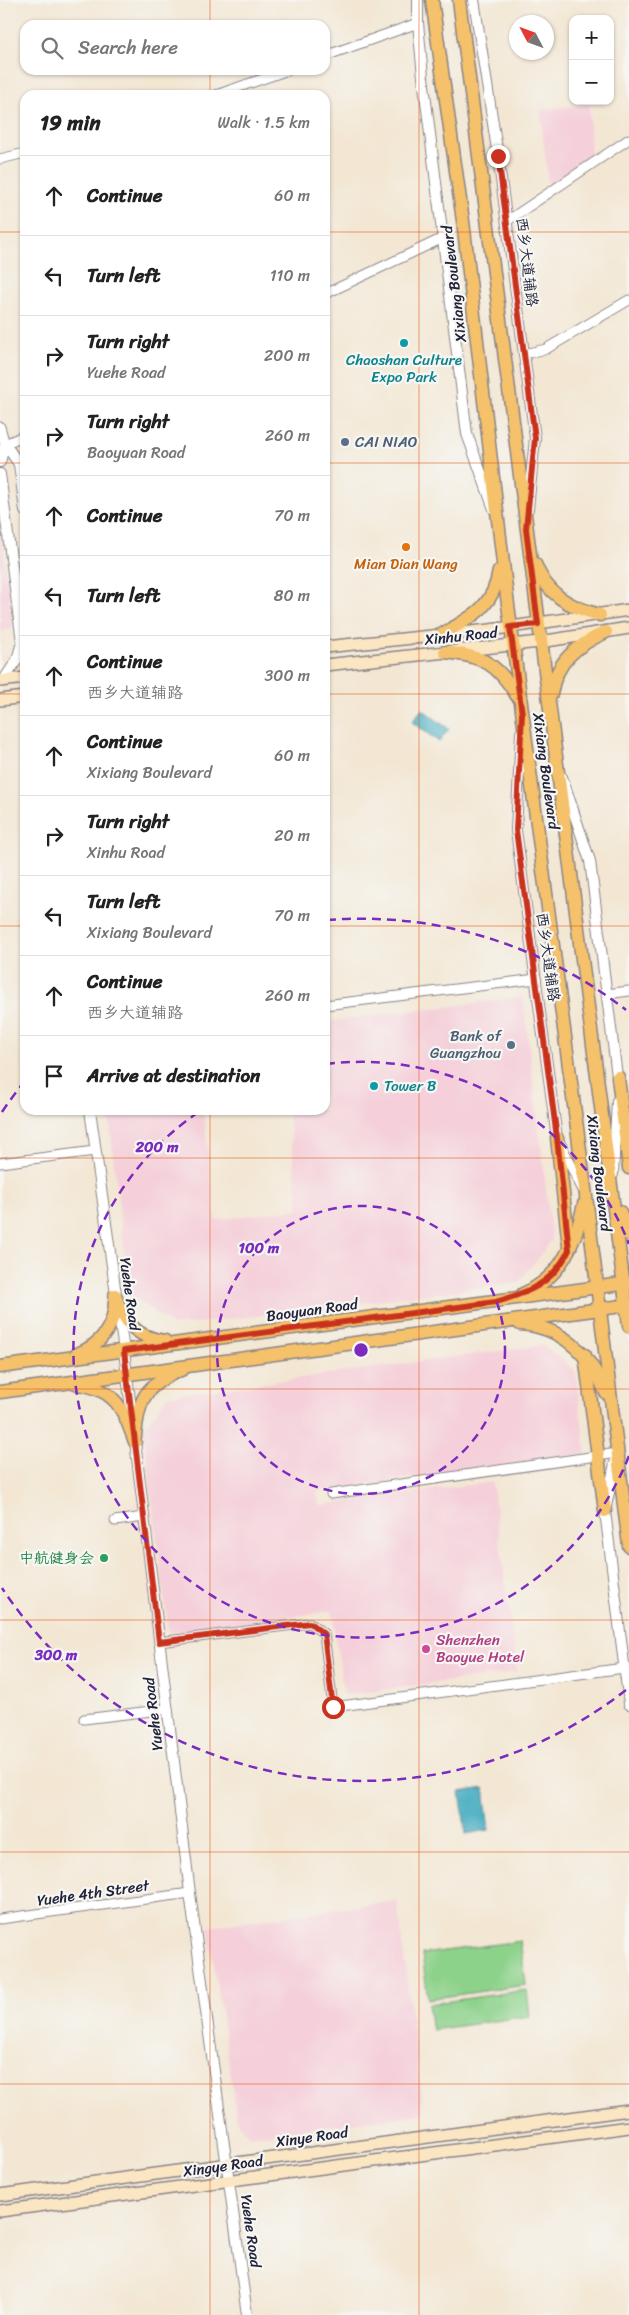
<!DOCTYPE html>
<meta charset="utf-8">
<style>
body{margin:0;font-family:Sriracha,"LXGW WenKai TC",sans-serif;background:#f6f6f6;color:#222}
.controls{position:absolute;right:15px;top:15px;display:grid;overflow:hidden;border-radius:10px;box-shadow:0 1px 4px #0004}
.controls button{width:45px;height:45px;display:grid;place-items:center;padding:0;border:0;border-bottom:1px solid #e0e0e0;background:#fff;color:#222;font:25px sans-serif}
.compass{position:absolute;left:509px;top:15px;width:45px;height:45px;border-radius:50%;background:#fff;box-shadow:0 1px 4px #0004;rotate:311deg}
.stop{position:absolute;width:15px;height:15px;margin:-11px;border:4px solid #c8321e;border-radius:50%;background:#fff}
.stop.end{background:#c8321e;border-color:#fff;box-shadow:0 1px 5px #0008}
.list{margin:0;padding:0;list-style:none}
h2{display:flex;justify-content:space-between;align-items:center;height:65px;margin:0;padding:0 20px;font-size:21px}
h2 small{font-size:16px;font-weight:400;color:#767676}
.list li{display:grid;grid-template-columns:32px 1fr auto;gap:15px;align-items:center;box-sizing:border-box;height:80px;padding:0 20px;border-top:1px solid #e0e0e0}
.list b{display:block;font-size:19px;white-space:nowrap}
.list p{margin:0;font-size:16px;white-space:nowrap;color:#767676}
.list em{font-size:16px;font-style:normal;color:#767676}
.icon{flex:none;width:28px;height:28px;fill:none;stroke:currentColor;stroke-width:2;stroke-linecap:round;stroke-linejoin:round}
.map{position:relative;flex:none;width:629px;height:2315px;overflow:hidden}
.search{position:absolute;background:#fff;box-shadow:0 1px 4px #0004;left:20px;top:20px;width:310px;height:55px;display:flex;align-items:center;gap:12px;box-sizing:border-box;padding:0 18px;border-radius:15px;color:#767676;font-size:19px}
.panel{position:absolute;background:#fff;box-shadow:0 1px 4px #0004;left:20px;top:90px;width:310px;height:1025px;border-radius:15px}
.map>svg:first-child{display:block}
.built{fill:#f5cfd9}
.green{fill:#8dd28b;stroke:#587a63}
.water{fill:#40aabf;stroke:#31667d}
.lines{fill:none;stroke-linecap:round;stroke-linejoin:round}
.minor-casing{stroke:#8a8488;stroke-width:11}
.tertiary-casing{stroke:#8a8488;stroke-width:12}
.secondary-casing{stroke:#8a8488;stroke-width:14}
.primary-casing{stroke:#8a8488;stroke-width:15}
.minor{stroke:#fff;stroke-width:9}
.tertiary{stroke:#fff;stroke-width:10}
.secondary{stroke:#fbe6c4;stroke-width:11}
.primary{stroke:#f5c16b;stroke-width:12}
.route{stroke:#c8321e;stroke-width:6}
.grid{fill:none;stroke:#de560e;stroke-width:1;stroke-opacity:0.55}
.ring{fill:none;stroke:#7b2cbf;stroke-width:2.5;stroke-dasharray:9 6}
.culture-dot{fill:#0f9aa8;stroke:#f6f6f2;stroke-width:2}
.service-dot{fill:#5c6f8a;stroke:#f6f6f2;stroke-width:2}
.food-dot{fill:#e8710a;stroke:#f6f6f2;stroke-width:2}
.leisure-dot{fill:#2e9e5b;stroke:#f6f6f2;stroke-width:2}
.hotel-dot{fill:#d1479c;stroke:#f6f6f2;stroke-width:2}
.labels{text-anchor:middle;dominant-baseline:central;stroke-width:4.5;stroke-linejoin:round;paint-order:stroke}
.street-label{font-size:15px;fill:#22223b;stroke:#f6f6f2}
.culture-label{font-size:15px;fill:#0d838f;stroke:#f6f6f2}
.service-label{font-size:15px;fill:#4e5e75;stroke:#f6f6f2;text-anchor:start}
.food-label{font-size:15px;fill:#c56008;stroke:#f6f6f2}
.leisure-label{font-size:15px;fill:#27864d;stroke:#f6f6f2;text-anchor:end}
.hotel-label{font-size:15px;fill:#b23c85;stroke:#f6f6f2;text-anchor:start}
.centre{fill:#7b2cbf;stroke:#f6f6f2;stroke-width:2.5}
.ring-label{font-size:15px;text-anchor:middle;font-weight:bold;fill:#7b2cbf;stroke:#f6f6f2;stroke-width:4.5;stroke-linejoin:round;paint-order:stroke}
</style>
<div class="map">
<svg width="629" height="2315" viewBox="0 0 629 2315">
<rect width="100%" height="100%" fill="#f6f6f2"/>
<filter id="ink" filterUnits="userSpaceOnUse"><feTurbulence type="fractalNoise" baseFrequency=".02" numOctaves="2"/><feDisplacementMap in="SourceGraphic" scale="10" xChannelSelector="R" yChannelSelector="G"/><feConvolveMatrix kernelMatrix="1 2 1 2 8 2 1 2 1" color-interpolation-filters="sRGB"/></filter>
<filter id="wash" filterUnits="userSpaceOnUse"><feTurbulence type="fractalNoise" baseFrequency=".0096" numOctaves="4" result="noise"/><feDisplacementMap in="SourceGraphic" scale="20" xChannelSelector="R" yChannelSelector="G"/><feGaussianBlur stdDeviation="1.12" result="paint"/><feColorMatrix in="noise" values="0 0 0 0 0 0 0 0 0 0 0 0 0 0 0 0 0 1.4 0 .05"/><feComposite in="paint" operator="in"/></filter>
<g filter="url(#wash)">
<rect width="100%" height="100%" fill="#f3e7d4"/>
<g class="built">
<path d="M589 104 591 157 549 189 540 110Z"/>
<path d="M0 522 13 629 0 631Z"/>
<path d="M523 997 552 1240 518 1283 173 1326 129 1293 108 1110H203L216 1220 299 1209 288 1110H325V1022Z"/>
<path d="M543 1345 575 1370 586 1454 317 1491 319 1505 492 1482 517 1672 344 1695 332 1611 169 1633 143 1429 168 1396Z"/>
<path d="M397 1901 424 2114 249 2136 238 2124 208 1927Z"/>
</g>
<g class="green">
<path d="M520 1941 526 1985 428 1999 422 1954Z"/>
<path d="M527 1990 530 2016 432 2030 428 2004Z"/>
</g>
<g class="water">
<path d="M422 709 449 729 439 742 412 722Z"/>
<path d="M484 1788 489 1830 466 1834 460 1792Z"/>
</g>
</g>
<g filter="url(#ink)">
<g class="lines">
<g class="minor-casing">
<g id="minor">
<path d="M325 56 418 23"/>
<path d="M216 95 288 70"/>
<path d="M0 159 25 153"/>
<path d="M507 221 629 139"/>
<path d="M325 294 443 238"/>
<path d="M524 354 546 349 629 300"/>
<path d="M0 427 5 444 25 435"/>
<path d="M607 994 629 991"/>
<path d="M325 1005 536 979"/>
<path d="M0 1163 95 1151"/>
<path d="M331 1494 618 1453"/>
<path d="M115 1521 144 1517"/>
<path d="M159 1642 310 1623 324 1634 333 1707 624 1668"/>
<path d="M84 1719 168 1709"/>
<path d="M0 1919 190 1893"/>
</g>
</g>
<g class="tertiary-casing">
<g id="tertiary">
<path d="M418 0V23L423 77 467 434 494 509"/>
<path d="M474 0 498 156 535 438 528 509"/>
<path d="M5 444 19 464 25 511"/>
<path d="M0 462 5 444"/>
<path d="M0 474 22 642 17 660 3 681"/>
<path d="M521 733 516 830 541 1020 557 1138 583 1189"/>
<path d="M562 777 590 861 618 1084"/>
<path d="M90 1110 124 1351 190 1893 247 2315"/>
<path d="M613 1174 617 1101"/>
<path d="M616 1459 605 1511 629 1704"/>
</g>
</g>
<g class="secondary-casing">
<g id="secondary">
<path d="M325 647 490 630 629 610"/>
<path d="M325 665 540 642 629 628"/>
<path d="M0 681 25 678"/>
<path d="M0 700 25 697"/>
<path d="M0 2195 629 2110"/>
<path d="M0 2211 629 2127"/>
</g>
</g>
<g class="primary-casing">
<g id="primary">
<path d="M432 0 463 221 507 597 586 1196 629 1546"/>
<path d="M459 0 629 1326"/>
<path d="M535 564C547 595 569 607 600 615"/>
<path d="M441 635C471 617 493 609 499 571"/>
<path d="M445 652C483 656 497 663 517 696"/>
<path d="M551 694C556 661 577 645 606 632"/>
<path d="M618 1077 629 1168"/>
<path d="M557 1138 569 1247"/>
<path d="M620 1212 629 1235"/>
<path d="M523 1294C561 1278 576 1242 584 1204"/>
<path d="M115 1295C123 1321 136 1338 165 1341"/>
<path d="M520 1324C563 1327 590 1355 606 1393"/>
<path d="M77 1354C101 1345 115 1326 115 1300"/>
<path d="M585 1355 605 1511"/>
<path d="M0 1367 629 1283"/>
<path d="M78 1384C116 1389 123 1409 135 1442"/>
<path d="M0 1392 629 1305"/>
<path d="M135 1437C138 1398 146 1384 183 1369"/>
</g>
</g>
<use href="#minor" class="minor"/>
<use href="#tertiary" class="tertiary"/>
<use href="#secondary" class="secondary"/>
<use href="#primary" class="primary"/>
</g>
</g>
<g class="lines" filter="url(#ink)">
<path class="route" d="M333 1707 324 1634 310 1623 159 1642 124 1351 496 1302C530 1292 553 1283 569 1250L557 1138 516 830 522 714 510 627 538 624 526 529 535 438 498 156"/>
</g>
<path class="grid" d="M210 0V25M419 0V2315M210 70V95M0 232H25M325 232H629M0 463H25M325 463H629M0 694H25M325 694H629M0 926H25M325 926H629M210 1110V2315M0 1158H629M0 1389H629M0 1620H629M0 1852H629M0 2084H629"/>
<g class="ring">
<circle cx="361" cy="1350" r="144"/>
<path d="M629 1456A288 288 0 1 1 200 1111M326 1064A288 288 0 0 1 629 1244"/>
<path d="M626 1690A431 431 0 0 1 2 1588M2 1112A431 431 0 0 1 24 1082M327 920A431 431 0 0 1 626 1010"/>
</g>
<g class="culture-dot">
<circle cx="404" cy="343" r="5"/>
<circle cx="374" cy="1086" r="5"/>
</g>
<g class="service-dot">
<circle cx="345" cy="442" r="5"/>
<circle cx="511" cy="1045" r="5"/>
</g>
<circle class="food-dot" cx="406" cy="547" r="5"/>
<circle class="leisure-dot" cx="104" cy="1558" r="5"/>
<circle class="hotel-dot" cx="426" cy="1649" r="5"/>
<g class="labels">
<g class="street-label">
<text transform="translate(527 262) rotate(83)">西乡大道辅路</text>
<text transform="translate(454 284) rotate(-97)">Xixiang Boulevard</text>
<text transform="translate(461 636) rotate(-6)">Xinhu Road</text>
<text transform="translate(546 771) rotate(82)">Xixiang Boulevard</text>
<text transform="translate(548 957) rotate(82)">西乡大道辅路</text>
<text transform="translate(599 1173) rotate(83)">Xixiang Boulevard</text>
<text transform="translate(130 1294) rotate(82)">Yuehe Road</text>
<text transform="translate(312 1310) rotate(-8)">Baoyuan Road</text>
<text transform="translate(153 1714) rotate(-97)">Yuehe Road</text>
<text transform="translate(93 1893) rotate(-8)">Yuehe 4th Street</text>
<text transform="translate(312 2137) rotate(-8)">Xinye Road</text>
<text transform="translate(223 2166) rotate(-8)">Xingye Road</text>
<text transform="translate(251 2231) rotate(82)">Yuehe Road</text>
</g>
<g class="culture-label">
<text x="404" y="360">Chaoshan Culture<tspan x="404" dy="17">Expo Park</tspan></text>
<text x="384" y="1086" text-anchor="start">Tower B</text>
</g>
<g class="service-label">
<text x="355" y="442">CAI NIAO</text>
<text x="501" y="1036" text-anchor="end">Bank of<tspan x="501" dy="17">Guangzhou</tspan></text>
</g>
<g class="food-label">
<text x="406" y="564">Mian Dian Wang</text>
</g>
<g class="leisure-label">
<text x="94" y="1558">中航健身会</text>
</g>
<g class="hotel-label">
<text x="436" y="1640">Shenzhen<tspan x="436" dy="17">Baoyue Hotel</tspan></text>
</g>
</g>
<circle cx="361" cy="1350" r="8" class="centre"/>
<g class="ring-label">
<text x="157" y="1152">200 m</text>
<text x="259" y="1253">100 m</text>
<text x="56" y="1660">300 m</text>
</g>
</svg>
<div class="controls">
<button>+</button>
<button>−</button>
</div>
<svg class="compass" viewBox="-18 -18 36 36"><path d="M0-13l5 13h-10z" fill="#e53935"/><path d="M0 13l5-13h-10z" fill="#767676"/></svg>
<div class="stop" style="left:333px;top:1707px"></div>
<div class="stop end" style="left:498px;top:156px"></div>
<div class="search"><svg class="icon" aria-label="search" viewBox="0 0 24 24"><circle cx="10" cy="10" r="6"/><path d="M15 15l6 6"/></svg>Search here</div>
<section class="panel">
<h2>19 min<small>Walk · 1.5 km</small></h2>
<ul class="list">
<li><svg class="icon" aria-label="ahead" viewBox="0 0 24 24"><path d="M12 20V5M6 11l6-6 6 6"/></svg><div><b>Continue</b></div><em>60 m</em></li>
<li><svg class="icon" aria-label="left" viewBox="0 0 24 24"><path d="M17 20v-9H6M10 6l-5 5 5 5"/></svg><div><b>Turn left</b></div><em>110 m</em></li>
<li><svg class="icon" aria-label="right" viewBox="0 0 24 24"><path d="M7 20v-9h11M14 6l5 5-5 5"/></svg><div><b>Turn right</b><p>Yuehe Road</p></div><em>200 m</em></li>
<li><svg class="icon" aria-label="right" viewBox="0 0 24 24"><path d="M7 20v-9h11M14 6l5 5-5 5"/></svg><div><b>Turn right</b><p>Baoyuan Road</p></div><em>260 m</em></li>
<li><svg class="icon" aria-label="ahead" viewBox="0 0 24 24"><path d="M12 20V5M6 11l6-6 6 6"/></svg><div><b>Continue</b></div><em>70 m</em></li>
<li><svg class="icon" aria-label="left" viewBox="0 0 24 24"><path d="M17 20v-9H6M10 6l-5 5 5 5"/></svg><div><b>Turn left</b></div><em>80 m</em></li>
<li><svg class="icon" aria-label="ahead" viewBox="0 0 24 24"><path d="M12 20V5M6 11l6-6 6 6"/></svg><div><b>Continue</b><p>西乡大道辅路</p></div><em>300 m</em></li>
<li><svg class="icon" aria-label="ahead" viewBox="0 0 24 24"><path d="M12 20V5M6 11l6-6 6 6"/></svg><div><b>Continue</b><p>Xixiang Boulevard</p></div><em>60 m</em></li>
<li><svg class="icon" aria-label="right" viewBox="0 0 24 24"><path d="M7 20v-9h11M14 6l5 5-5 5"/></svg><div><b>Turn right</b><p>Xinhu Road</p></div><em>20 m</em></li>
<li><svg class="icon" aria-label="left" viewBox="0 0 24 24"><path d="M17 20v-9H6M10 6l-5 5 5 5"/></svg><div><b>Turn left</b><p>Xixiang Boulevard</p></div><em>70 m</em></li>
<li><svg class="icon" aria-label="ahead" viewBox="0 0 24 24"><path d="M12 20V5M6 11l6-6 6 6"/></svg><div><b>Continue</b><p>西乡大道辅路</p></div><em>260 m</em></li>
<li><svg class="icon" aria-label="arrive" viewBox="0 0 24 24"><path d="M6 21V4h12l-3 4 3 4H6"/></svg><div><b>Arrive at destination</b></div></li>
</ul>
</section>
</div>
